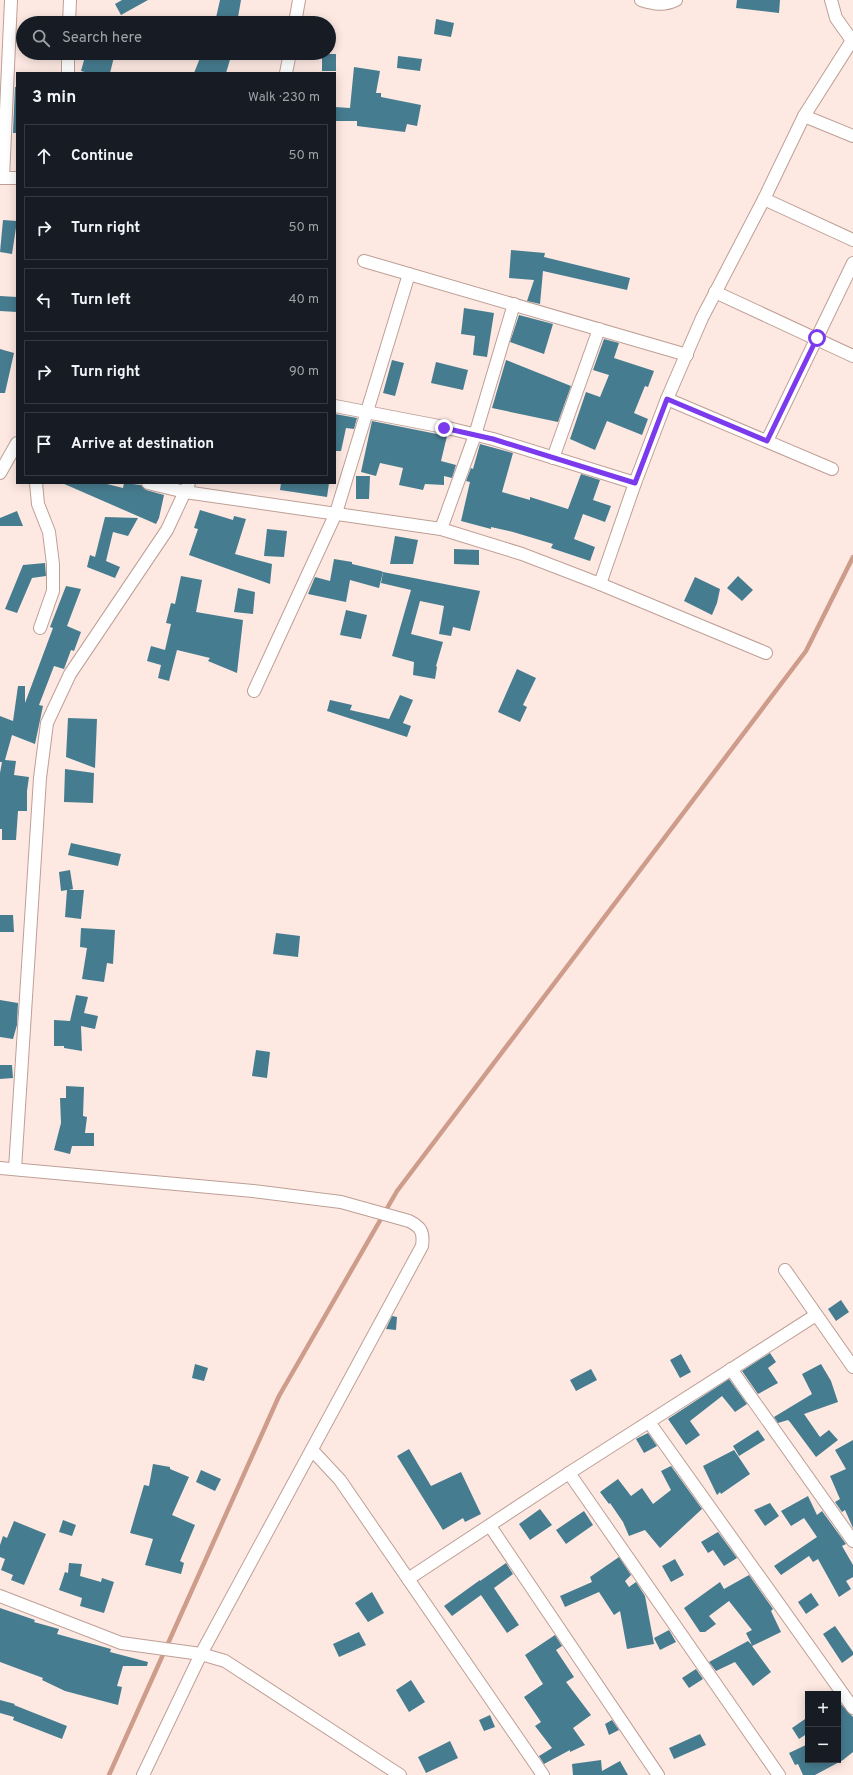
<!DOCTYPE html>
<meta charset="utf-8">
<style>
body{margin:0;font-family:Overpass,sans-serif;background:#20242c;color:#f1f3f6}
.controls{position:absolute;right:12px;bottom:12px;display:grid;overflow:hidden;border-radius:0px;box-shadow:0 2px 10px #0003}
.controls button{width:36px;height:36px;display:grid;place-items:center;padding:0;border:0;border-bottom:1px solid #363941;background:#171b24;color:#f1f3f6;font:20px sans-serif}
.stop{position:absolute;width:12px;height:12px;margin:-9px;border:3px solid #7c3aed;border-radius:50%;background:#fff}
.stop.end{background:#7c3aed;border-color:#fff;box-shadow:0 1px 4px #0008}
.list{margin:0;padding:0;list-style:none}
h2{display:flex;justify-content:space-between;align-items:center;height:52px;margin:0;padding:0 16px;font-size:17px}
h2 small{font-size:13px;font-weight:400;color:#9ea1a6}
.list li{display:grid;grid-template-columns:26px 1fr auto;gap:12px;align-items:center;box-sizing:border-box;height:64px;margin:0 8px 8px;padding:0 8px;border:1px solid #363941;border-radius:0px}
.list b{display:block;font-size:15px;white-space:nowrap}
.list em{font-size:13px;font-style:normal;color:#9ea1a6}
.icon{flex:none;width:22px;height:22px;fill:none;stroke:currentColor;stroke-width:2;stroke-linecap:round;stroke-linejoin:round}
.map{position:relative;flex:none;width:853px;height:1775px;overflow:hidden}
.search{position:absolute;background:#171b24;box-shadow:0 2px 10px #0003;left:16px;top:16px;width:320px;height:44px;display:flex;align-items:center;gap:10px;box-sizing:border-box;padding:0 14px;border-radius:22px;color:#9ea1a6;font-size:15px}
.panel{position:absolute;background:#171b24;box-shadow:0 2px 10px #0003;left:16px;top:72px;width:320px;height:412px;border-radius:0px}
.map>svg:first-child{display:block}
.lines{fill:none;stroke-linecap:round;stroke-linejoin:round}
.stream{stroke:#ce9c8b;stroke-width:4.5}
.building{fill:#467c8f}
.minor-casing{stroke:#be9f95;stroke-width:14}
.minor{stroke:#fff;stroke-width:12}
.route{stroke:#7c3aed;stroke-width:5}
</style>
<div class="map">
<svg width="853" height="1775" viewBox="0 0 853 1775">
<rect width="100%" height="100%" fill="#fde9e2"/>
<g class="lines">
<path class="stream" d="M109 1775 279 1396 397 1191 806 651 853 557"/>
</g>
<g class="building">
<path d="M122 0H148L121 15 115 4Z"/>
<path d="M220 0H241L237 23 215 22Z"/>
<path d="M737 0H780L779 13 736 8Z"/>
<path d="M436 19 454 23 451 37 434 34Z"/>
<path d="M86 53H115L110 73H89L81 71Z"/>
<path d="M202 53H232L226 73H194Z"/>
<rect x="322" y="54" width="14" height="17"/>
<path d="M398 56 422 59 420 71 397 68Z"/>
<path d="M354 67 380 71 376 93H381V97L421 105 417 126 407 124 405 132 357 126V121H335V107L350 108Z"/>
<path d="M15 87H17V133H13Z"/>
<path d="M3 220 17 221 12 254 0 252Z"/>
<path d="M511 250 545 253 544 257 630 278 627 290 543 271 540 304 527 301 534 280 509 278Z"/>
<path d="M0 296 17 297V312L0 311Z"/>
<path d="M464 308 494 313 487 357 473 355 475 336 461 334Z"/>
<path d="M519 315 553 324 544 354 510 342Z"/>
<path d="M604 339 619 343 614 358 654 371 648 387 645 386 634 413 648 419 642 435 607 421 595 450 570 439 586 392 600 397 609 375 593 370Z"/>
<path d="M0 349 14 353 5 393H0Z"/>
<path d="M392 360 404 363 395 396 383 393Z"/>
<path d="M506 360 571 386 558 422 492 408Z"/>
<path d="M436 362 468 370 463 390 431 383Z"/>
<path d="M335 414 357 418 354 429 346 428 341 451H335Z"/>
<path d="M372 421 447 436 441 461 456 465 452 478 444 476V485L425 484 423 490 399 485 403 468 380 463 376 476 361 472Z"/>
<path d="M480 444 513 453 502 492 530 500V497L568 509 581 474 600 480 593 500 611 506 605 522 583 514 574 539 595 547 590 561 551 548 553 544 513 532 491 527V529L461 521 470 482 466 481 471 468 473 469Z"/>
<path d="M356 476H370L369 499H356Z"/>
<path d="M62 483H103L123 488 124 483 141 485 146 490 164 495 159 518 156 524Z"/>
<path d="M281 483H329L327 497 280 490Z"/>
<path d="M200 510 233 520 234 516 246 519 235 554 272 564 270 584 189 555 198 529 194 528Z"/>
<path d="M17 511 23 526H0V518Z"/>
<path d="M105 517 138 518 128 536 113 532 106 561 120 567 115 578 87 567 90 555 95 557Z"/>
<path d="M267 529 287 531 284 557 264 556Z"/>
<path d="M395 536 418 540 413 564H390Z"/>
<path d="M454 549 479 550V565L454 564Z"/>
<path d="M334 559 352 562V564L381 571 383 572 379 588 350 580 346 602 308 594 315 577 330 581Z"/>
<path d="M45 563 46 576 32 578 17 613 5 609 23 565Z"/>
<path d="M383 572 480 591 470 631 453 627 451 636 439 634 444 606 420 601 411 634 443 642 436 666 437 667 435 679 413 675 414 662 392 656 411 590 381 583Z"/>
<path d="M181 576 202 580 196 612 243 620 237 673 208 661 210 658 177 650 169 681 158 678 161 665 147 661 151 646 165 650 171 624 166 623 171 603 175 604Z"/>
<path d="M738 576 753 590 742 601 727 588Z"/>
<path d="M695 577 720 589 717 603 712 615 684 601Z"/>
<path d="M66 586 81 589 67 626 81 632 74 651 71 650 64 669 54 666 39 705 43 706 35 744 12 735 5 760 16 761 14 775 29 777 27 791V811H18L16 840H2V829H0V773L2 762H0V716L13 721 18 686H25V703L53 628 50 627Z"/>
<path d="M238 588 255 592 253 614 234 612Z"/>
<path d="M346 610 367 615 361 639 340 635Z"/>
<path d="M517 669 536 678 523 705 527 707 520 722 498 712Z"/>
<path d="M400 695 413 700 403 723 411 726 407 737 327 711 330 700 352 705 350 710 389 719Z"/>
<path d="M68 718 97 719 95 768 66 757Z"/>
<path d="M65 769 94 773 93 803 64 802Z"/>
<path d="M71 843 121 854 118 866 68 855Z"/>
<path d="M70 870 73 889 69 890H84L81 919 65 917 67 890 61 891 59 872Z"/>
<path d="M0 915H13L14 932H0Z"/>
<path d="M81 928 115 930 113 964 107 963 104 982 82 979 87 948 80 947Z"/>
<path d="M276 933 300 936 298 957 273 954Z"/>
<path d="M76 995 88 997 84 1013 98 1016 95 1029 81 1026 82 1051 64 1048V1046H54V1020L70 1021Z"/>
<path d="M0 1000 18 1003 17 1025 13 1039 0 1037Z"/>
<path d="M256 1050 270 1052 267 1078 252 1076Z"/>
<path d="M0 1065H12L13 1078 0 1079Z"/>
<path d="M66 1086 84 1087 83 1116 87 1117 85 1133H94V1146H72L70 1154 54 1150 61 1123 60 1098H66Z"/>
<path d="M841 1300 849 1312 836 1321 828 1309Z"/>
<path d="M392 1316 397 1317 396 1330 386 1329Z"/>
<path d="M770 1353 776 1362 768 1368 778 1383 758 1394 742 1371Z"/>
<path d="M681 1354 691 1372 680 1378 670 1360Z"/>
<path d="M195 1364 208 1368 204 1381 192 1378Z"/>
<path d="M821 1364 831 1381 838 1402 804 1414 820 1437 829 1430 838 1440 816 1457 790 1422 788 1420 778 1423 774 1417 812 1394 802 1374Z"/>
<path d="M591 1369 597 1380 576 1391 570 1380Z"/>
<path d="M729 1379 747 1404 735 1412 722 1396 690 1421 700 1435 686 1445 668 1419Z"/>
<path d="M758 1430 765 1440 739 1456 733 1446Z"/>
<path d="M648 1433 657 1446 644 1453 636 1439Z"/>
<path d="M853 1440V1528L845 1510 842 1512 835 1502 840 1499 830 1476 846 1469 835 1450Z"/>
<path d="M409 1449 431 1486 461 1472 481 1514 465 1522 463 1518 443 1530 397 1456Z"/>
<path d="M734 1450 750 1474 721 1494 720 1492 717 1495 703 1466Z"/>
<path d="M153 1464 170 1467V1469L189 1477 172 1515 195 1525 180 1561 184 1563 181 1574 145 1565 153 1539 130 1533 144 1485 149 1486Z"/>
<path d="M671 1466 702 1509 660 1548 645 1530 629 1536 623 1522 610 1503 609 1504 600 1492 618 1479 631 1496 642 1488 653 1504 671 1490 661 1471Z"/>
<path d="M201 1470 221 1479 215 1491 196 1482Z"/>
<path d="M808 1496 817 1515 822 1511 846 1544 842 1546 853 1565V1577L846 1581 851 1589 839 1597 818 1559 813 1562 809 1556 781 1575 774 1566 817 1537 804 1518 791 1526 781 1511Z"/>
<path d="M770 1503 779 1516 765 1526 754 1510Z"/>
<path d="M540 1509 552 1525 530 1540 519 1524Z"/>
<path d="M584 1511 593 1525 566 1544 556 1530Z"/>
<path d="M63 1520 76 1525 72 1536 59 1532Z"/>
<path d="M14 1521 46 1534 24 1585 11 1580 13 1575 1 1570 5 1559 0 1557V1545L3 1536 7 1538Z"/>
<path d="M718 1532 737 1558 724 1566 713 1550 708 1553 701 1542Z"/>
<path d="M619 1557 631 1575 625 1581 629 1587 636 1582 645 1596 654 1644 627 1649 620 1611 614 1615 599 1592 565 1607 560 1596 592 1582 590 1577Z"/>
<path d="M675 1559 684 1575 671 1582 662 1566Z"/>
<path d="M69 1563 82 1564 80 1576 101 1582 102 1578 114 1582 104 1613 80 1606 82 1598 59 1590 65 1572 68 1573Z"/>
<path d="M506 1563 513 1574 494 1588 519 1625 507 1633 481 1595 452 1616 444 1606 480 1580V1581Z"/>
<path d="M749 1575 773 1609 771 1611 781 1632 752 1646 771 1672 753 1686 735 1662 716 1671 709 1662 748 1641 752 1645 746 1633 752 1630 729 1601 709 1616 716 1624 705 1632H700L684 1608 720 1582 724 1589Z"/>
<path d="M372 1592 384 1613 368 1622 355 1603Z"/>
<path d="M811 1593 819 1605 806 1614 798 1602Z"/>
<path d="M0 1608 35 1620 34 1622 59 1629 57 1634 111 1649 110 1652 148 1662 147 1666H123L117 1686 122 1687 118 1705 65 1691 42 1680 43 1678 0 1662Z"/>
<path d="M835 1626 853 1652V1655L842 1663 823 1634Z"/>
<path d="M669 1630 676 1642 660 1650 654 1638Z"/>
<path d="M359 1632 366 1645 339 1657 333 1644Z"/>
<path d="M555 1635 562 1646 556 1650 574 1677 566 1682 591 1715 573 1728 585 1745 570 1752V1750L544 1764 539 1756 552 1748 535 1726 541 1722 524 1697 543 1684 525 1655Z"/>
<path d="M696 1669 703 1679 689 1688 682 1678Z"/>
<path d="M411 1680 425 1702 409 1712 396 1690Z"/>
<path d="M0 1700 15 1704 14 1705 67 1726 62 1739 13 1720 14 1717 0 1713Z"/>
<path d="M838 1701 853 1717V1752L843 1760 815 1775H803L798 1764 795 1765 789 1753 808 1744V1760H838Z"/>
<path d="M490 1715 495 1727 484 1731 479 1720Z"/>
<path d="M808 1717V1733L799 1739 792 1728Z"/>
<path d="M612 1720 619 1730 609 1735 605 1724Z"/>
<path d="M700 1734 706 1745 674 1759 669 1748Z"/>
<path d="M450 1741 458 1758 426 1773 418 1757Z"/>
<path d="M601 1760 602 1771 620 1761 628 1775H573L572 1764Z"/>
</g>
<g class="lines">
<g class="minor-casing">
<g id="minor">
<path d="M641 0C654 4 664 6 676 0"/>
<path d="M831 0 836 18 853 42"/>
<path d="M69 23 70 0"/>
<path d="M295 23 299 0"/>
<path d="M68 73V53"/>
<path d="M286 73 290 53"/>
<path d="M804 116 853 136"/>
<path d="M0 178H17"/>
<path d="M3 178 11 0"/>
<path d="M764 199 853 240"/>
<path d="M364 261 687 355"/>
<path d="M715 292 853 356"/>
<path d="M667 399 832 469"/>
<path d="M335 406 444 427 493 439 635 483"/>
<path d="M767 441 853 263"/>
<path d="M553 458 599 329"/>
<path d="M0 473 17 443"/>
<path d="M36 483 38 504 49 532 53 564V591L40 628"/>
<path d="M148 483 185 492 441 529 522 554 600 584 766 653"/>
<path d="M441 529 475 435 514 304"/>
<path d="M600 584 635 483 667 399 702 318 764 199 804 116 851 42"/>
<path d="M254 691 336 513 409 274"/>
<path d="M0 1168 253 1191 341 1202 409 1221C421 1227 424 1232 422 1246L201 1654 143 1775"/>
<path d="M15 1169 40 778 47 723 70 674 167 530 189 483"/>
<path d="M785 1270 853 1367"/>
<path d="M731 1369 853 1541"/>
<path d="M649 1422 853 1708"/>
<path d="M312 1450 340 1480 543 1775"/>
<path d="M569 1473 779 1775"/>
<path d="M490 1526 658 1775"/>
<path d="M408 1579 569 1473 816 1315"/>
<path d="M0 1596 121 1643 201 1654 225 1661 400 1775"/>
</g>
</g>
<use href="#minor" class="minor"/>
</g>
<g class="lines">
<path class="route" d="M444 428 493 439 635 483 667 399 767 441 817 338"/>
</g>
</svg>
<div class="controls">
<button>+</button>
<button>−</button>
</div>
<div class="stop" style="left:817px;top:338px"></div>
<div class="stop end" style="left:444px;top:428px"></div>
<div class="search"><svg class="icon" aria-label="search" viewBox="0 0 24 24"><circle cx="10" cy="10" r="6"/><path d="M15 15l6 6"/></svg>Search here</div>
<section class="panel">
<h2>3 min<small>Walk · 230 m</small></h2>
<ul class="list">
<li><svg class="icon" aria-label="ahead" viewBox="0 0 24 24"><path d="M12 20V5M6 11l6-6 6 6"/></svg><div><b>Continue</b></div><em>50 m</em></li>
<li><svg class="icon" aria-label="right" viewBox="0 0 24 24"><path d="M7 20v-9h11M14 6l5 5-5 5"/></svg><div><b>Turn right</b></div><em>50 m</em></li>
<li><svg class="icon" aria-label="left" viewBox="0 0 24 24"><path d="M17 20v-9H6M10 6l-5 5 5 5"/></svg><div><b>Turn left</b></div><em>40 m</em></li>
<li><svg class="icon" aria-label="right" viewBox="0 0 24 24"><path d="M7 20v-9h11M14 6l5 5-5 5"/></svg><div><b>Turn right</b></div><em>90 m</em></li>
<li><svg class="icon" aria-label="arrive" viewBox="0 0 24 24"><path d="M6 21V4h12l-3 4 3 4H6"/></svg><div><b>Arrive at destination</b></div></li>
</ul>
</section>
</div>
